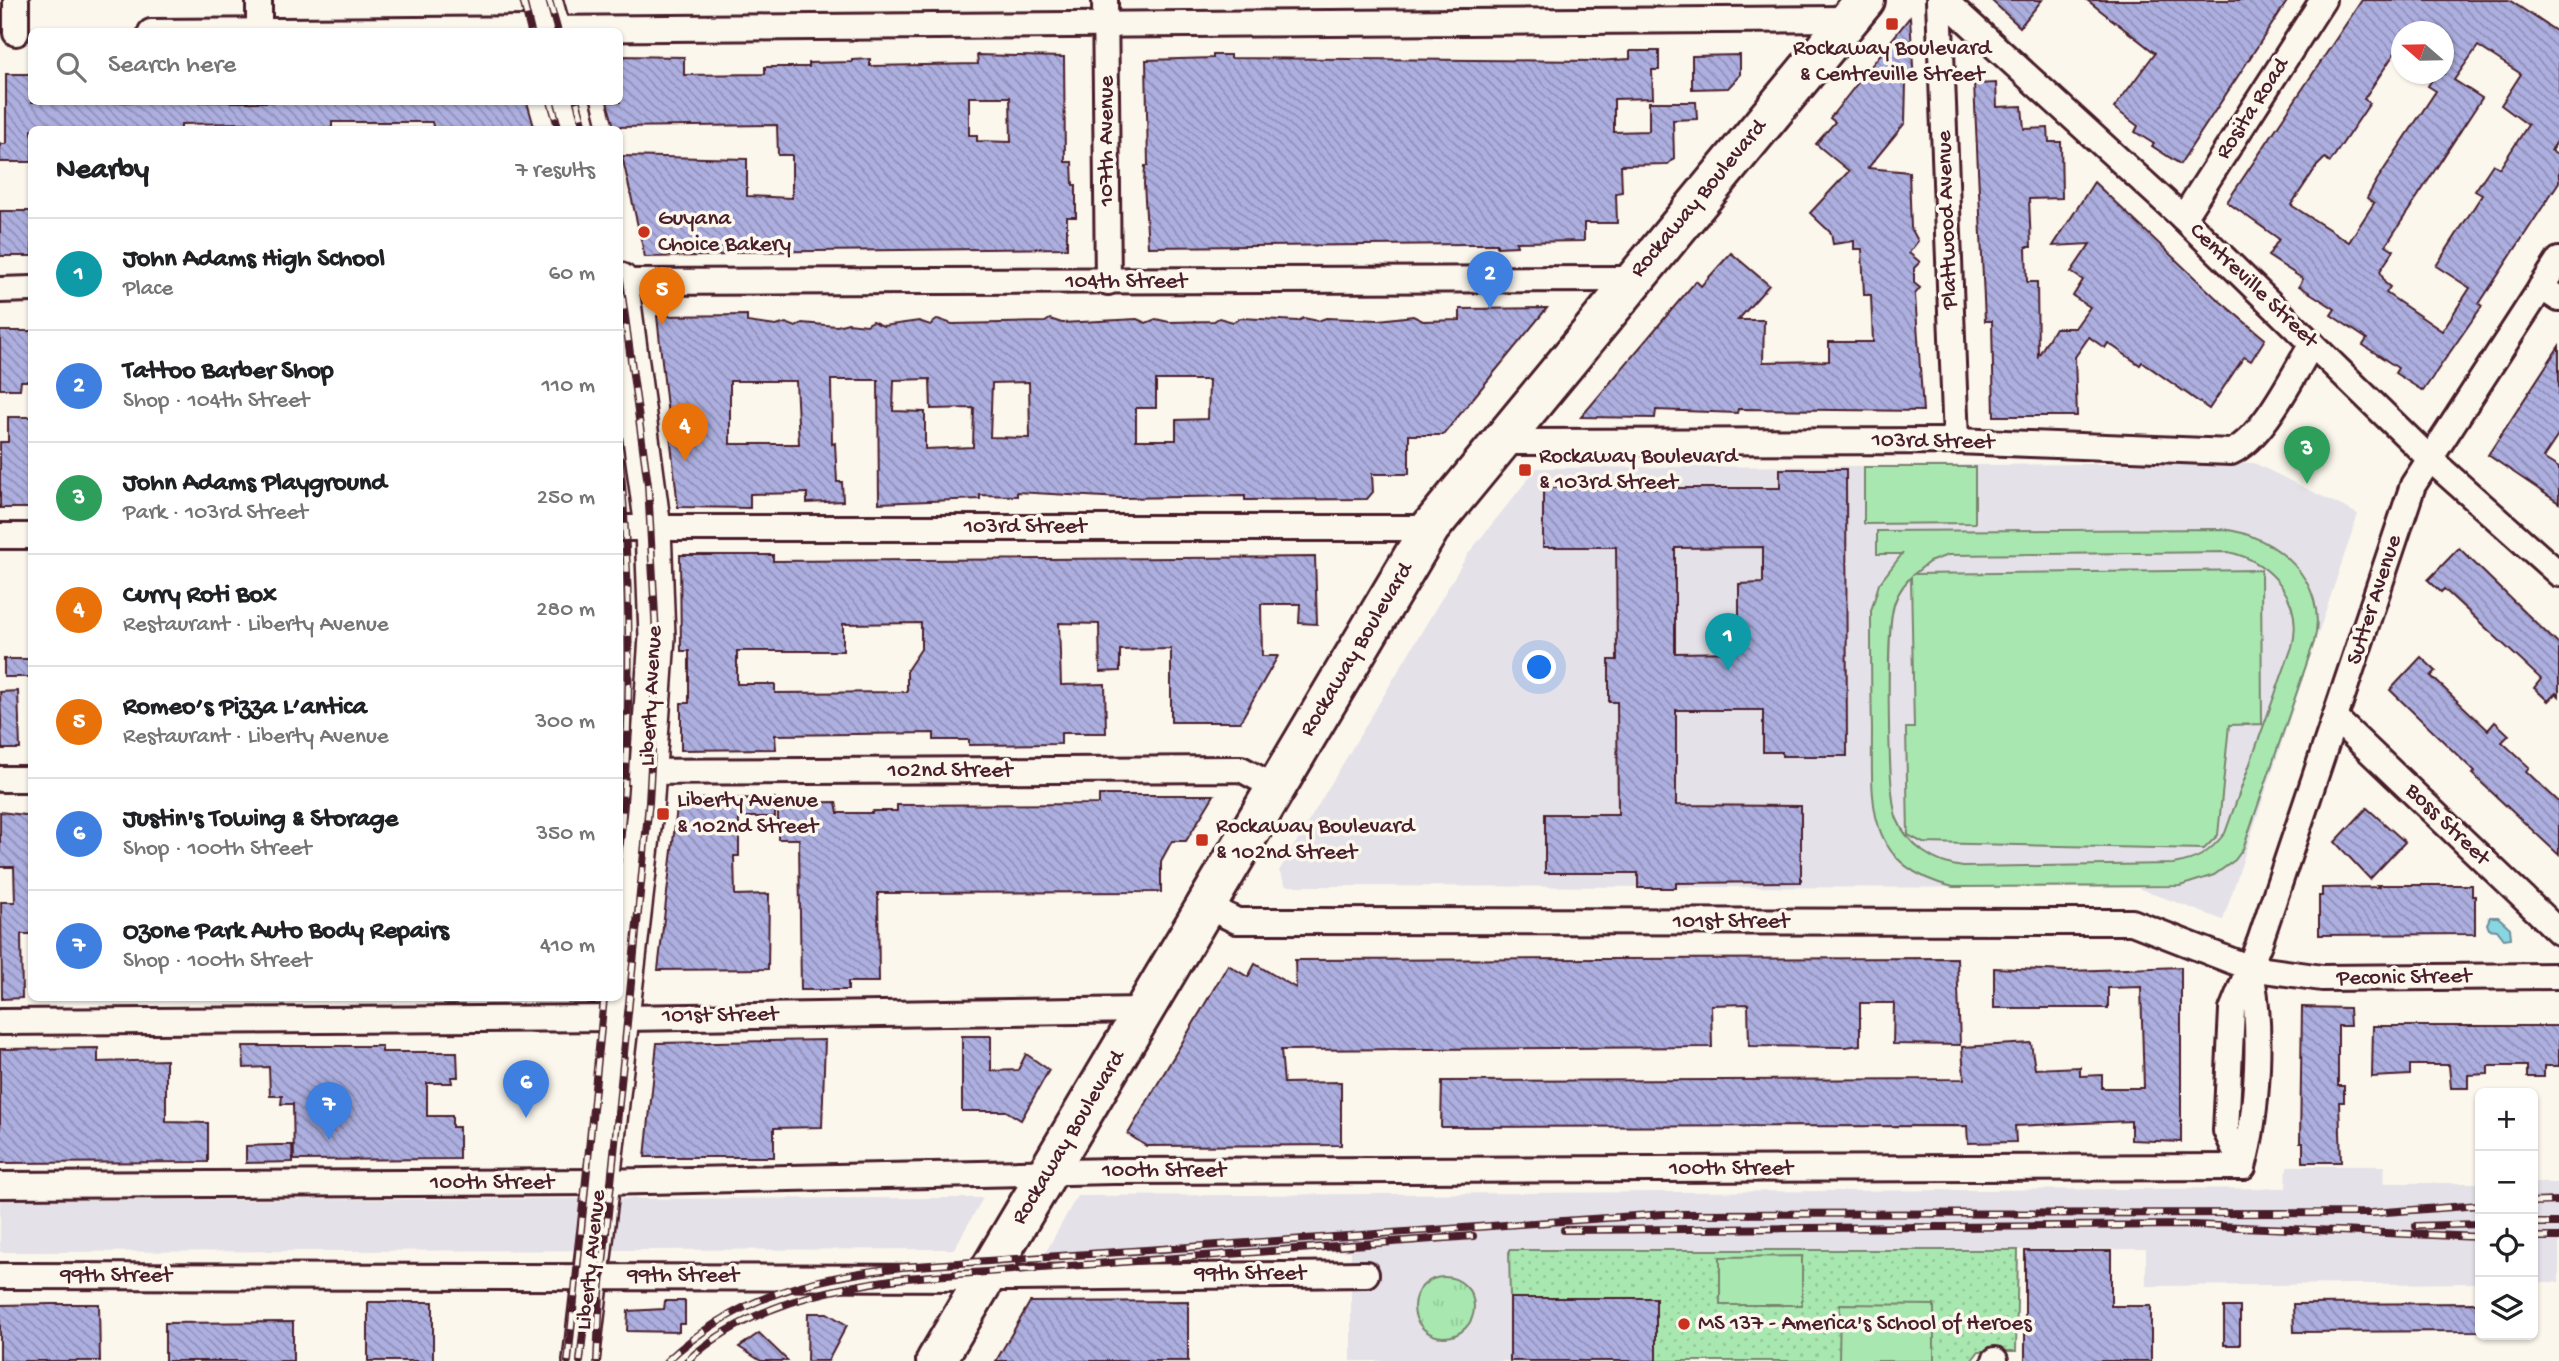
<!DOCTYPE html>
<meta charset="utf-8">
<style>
body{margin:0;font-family:"Gochi Hand",sans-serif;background:#f2f2f2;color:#202124}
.controls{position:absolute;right:21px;bottom:21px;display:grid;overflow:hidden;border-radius:10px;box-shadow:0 2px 5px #0004}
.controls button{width:63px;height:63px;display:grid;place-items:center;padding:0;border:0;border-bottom:2px solid #e0e0e0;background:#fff;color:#202124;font:35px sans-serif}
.compass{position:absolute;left:2391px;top:21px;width:63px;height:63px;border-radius:50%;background:#fff;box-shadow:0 2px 5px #0004;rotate:290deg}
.you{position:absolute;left:1540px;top:668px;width:24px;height:24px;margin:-18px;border:5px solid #fff;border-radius:50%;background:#1a73e8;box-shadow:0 0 0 10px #1a73e833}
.badge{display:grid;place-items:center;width:46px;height:46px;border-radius:50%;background:#1a73e8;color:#fff;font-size:23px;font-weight:700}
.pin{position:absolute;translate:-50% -58px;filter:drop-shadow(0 2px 4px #0008)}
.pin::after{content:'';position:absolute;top:37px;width:24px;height:21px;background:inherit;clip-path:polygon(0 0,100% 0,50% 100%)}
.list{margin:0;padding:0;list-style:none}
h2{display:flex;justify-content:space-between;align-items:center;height:91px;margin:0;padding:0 28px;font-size:30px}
h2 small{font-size:23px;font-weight:400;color:#757577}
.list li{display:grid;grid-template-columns:46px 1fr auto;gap:21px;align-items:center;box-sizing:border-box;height:112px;padding:0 28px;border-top:2px solid #e0e0e0}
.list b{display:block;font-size:26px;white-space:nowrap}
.list p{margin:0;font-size:23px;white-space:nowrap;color:#757577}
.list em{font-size:23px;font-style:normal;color:#757577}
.icon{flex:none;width:38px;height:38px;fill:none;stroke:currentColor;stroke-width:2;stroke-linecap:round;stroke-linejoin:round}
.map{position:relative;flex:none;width:2559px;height:1361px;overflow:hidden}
.search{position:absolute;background:#fff;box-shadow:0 2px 5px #0004;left:28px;top:28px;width:595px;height:77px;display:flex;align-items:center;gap:18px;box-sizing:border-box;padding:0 24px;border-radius:10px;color:#757577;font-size:26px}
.panel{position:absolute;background:#fff;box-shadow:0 2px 5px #0004;left:28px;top:126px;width:595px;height:875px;border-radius:10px}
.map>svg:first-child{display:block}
.built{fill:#e4e1e8}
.grass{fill:url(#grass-tufts);stroke:#79846e;stroke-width:2}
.park{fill:url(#park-dots);stroke:#79846e;stroke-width:2}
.pitch{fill:#a8e8b0;stroke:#79846e;stroke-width:2;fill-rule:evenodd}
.water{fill:#87d7e3;stroke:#6f8d99;stroke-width:2}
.building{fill:url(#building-back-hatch);stroke:#4a1f2b;stroke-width:2;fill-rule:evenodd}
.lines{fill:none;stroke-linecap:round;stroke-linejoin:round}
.street-casing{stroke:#4a1f2b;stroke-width:30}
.secondary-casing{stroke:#4a1f2b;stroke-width:40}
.primary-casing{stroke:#4a1f2b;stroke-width:44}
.street{stroke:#fbf7ec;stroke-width:24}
.secondary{stroke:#fbf7ec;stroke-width:35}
.primary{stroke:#fbf7ec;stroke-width:38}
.rail-casing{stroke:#4a1f2b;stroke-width:8}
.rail{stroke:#fbf7ec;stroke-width:5;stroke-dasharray:16;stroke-linecap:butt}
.poi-dot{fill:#c8321e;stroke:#fbf7ec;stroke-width:2.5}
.labels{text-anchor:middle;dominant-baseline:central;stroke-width:7;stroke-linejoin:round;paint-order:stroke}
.poi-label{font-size:23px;fill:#4a1f2b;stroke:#fbf7ec;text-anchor:start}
.street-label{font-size:23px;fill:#4a1f2b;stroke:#fbf7ec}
</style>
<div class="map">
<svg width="2559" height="1361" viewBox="0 0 2559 1361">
<defs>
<pattern id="grass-tufts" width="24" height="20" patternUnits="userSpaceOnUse" patternTransform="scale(1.75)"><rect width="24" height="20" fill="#a8e8b0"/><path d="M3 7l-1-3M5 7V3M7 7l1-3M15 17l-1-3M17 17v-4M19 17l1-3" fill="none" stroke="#92c798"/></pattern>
<pattern id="park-dots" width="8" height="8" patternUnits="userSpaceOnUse" patternTransform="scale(1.75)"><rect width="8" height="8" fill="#a8e8b0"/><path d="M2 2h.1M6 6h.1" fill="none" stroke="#92c798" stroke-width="1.8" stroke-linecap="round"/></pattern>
<pattern id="building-back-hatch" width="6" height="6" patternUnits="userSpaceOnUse" patternTransform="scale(1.75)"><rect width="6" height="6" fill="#adafe0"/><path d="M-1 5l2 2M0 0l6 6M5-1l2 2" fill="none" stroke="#8f8eb6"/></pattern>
</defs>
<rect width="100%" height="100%" fill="#fbf7ec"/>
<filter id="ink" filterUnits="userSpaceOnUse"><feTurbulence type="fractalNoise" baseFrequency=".0143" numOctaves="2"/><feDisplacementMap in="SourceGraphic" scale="14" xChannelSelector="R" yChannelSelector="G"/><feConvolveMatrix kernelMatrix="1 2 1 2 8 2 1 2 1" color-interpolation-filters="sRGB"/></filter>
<g filter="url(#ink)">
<g class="built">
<path d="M2254 463 2358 514 2223 920 2138 888 1286 886 1279 871 1468 554 1537 468Z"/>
<path d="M2287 1166H2385L2383 1183H2480V1283L2146 1286V1249L2019 1250 2016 1351H1979L1971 1361H1351V1251L1042 1259 1077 1196 2286 1188Z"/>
<rect x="2533" y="1183" width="26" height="99"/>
<path d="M983 1198 954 1249 0 1252V1200Z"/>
</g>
<circle class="grass" cx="1444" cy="1307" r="30"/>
<path class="park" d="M1509 1250H2018L2016 1351H1979L1971 1361H1656V1298H1510Z"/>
<g class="pitch">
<path d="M1864 467H1975V523L1864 524Z"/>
<path d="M2221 529C2276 534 2330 582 2314 642L2243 849 2235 860 2214 875 2180 886 1953 887C1864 865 1872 804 1872 729 1871 690 1871 650 1871 611L1879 584 1902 554H1877V531ZM2228 552C2273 561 2304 602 2292 647L2225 833C2209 853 2198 860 2173 864L1963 867C1935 864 1908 846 1897 819 1887 795 1887 643 1892 614 1894 599 1901 587 1911 577L1914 728H1906L1908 835 1923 843 2204 849 2218 835 2229 725 2262 724 2261 570 1914 574 1929 562 1948 555Z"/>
<path d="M1802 1256V1305H1720V1257Z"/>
<path d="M1840 1304 1934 1305V1361H1839Z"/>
</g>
<path class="water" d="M2490 917H2498L2510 928 2511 938 2504 939 2497 930 2489 929 2487 924Z"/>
<g class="building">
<path d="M1991 0H2042L2020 27Z"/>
<path d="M2087 0H2288L2180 164 2152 146 2154 144 2135 132 2138 126 2114 108 2155 53Z"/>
<path d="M2362 0H2509L2559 33V137L2551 151 2559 156V182L2479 304 2482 306 2423 391 2395 373 2398 368 2363 345 2367 339 2331 315 2335 309 2299 286 2303 279 2268 256 2279 239 2227 202ZM2402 32H2444V74H2436L2428 86 2436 91 2377 180 2367 198 2374 203 2349 242 2291 205 2317 166 2325 158 2330 162 2370 103 2364 99 2402 42ZM2478 46 2521 74 2501 105 2528 125 2500 168 2493 164 2475 191 2482 195 2436 266 2470 288 2442 331 2386 293 2390 287 2385 283 2380 271 2394 250 2386 245 2482 98 2454 80Z"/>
<path d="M1910 17 1914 82 1906 83 1905 123 1868 168 1909 172 1911 228 1918 241 1909 253 1920 262 1914 268V283L1920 288 1915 294 1923 411 1738 409 1737 413 1656 410 1655 418 1581 417 1696 281 1701 286 1731 253 1769 285 1738 320H1764L1763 362 1829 361V342H1873L1871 295H1864L1862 249H1854V241L1833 244 1831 233 1810 213 1849 171 1816 144 1835 122 1830 118Z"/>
<path d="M1630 51H1659V70H1652L1653 98 1614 99V132L1649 131V102H1696L1697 119 1673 120 1674 158 1668 164 1621 165 1622 192 1616 193 1617 223H1584V241L1516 242 1517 246 1497 247V244H1470L1148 247 1144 184 1145 166H1148L1146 60 1213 58V55H1230V58L1595 61 1630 59Z"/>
<path d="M977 55 1064 57 1065 162H1072L1073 185H1076V217H1067V248L724 252V255L707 256 645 257 622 156 747 159V196L792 198V155H778L777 125 614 127 607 102H620V56L684 57V75L765 74V67H809V63L852 62V60L870 59V66L978 64ZM969 97H1010L1011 142 977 141V135H969Z"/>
<path d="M1740 55V75L1728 88 1692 89V56Z"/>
<path d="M6 74H32V102H527L535 130H434L432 122H332V128L247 129V123L181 124V130H32V162H0V144H6Z"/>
<path d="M1996 83 1997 107 2022 106 2024 129 2048 128 2049 142H2061L2062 198 2029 199 2031 247H2026L2027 282H2037L2038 356 2055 328H2075L2090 307 2073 296 2083 280 2071 272 2090 244 2053 246 2094 182 2215 297 2265 339 2251 361 2244 357 2209 409 2142 362 2140 365 2108 343 2105 348 2089 337 2075 357 2077 416H1994L1992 321H1985L1974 84Z"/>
<rect x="0" y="211" width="32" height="45"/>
<path d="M1547 308 1443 435H1409V474H1372L1373 492 1367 499 1245 500V496L1121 498 1017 492V496L980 495V499L879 503 878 380H831L832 444 835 443 837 482H842L843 501 807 503V493L750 494V508L678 507 657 316 747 315V322L776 326 786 323 796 327 802 323 837 326 848 323 867 325 872 321 883 326 919 321 930 325 938 319 952 324 1045 322 1050 319 1062 323 1137 319 1146 323 1156 319 1169 322 1214 321 1219 318 1233 322 1241 318 1298 321 1304 318 1318 321 1326 318 1379 320 1413 316 1423 321 1460 320V309ZM930 379 931 409 974 408 973 447 925 449V412L893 411 894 380ZM1156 380H1209L1208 419 1176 420V440H1136V408H1156ZM730 381H796L799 444H730ZM1029 382 1030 438 990 437 992 383Z"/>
<path d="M0 331H32V381H21L20 389H0Z"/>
<path d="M2559 346V434L2543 458 2559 468V503L2488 455Z"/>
<path d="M8 417H32V508H0V442H8Z"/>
<path d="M1780 469H1846L1847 756H1782V752H1763V710H1676V805L1801 806V882L1676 883V888H1638V873H1545V814H1618L1617 702H1609V660H1617L1616 547H1543V488H1780ZM1763 547V583L1739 584V652L1675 653V548Z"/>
<path d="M2459 548 2559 645V696L2556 693 2548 701 2534 688 2541 679 2444 589 2441 592 2428 580Z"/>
<path d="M680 555H773V561L1315 557 1317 624 1299 623 1300 604H1261L1262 656H1278L1240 722H1171V649L1120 650V671L1100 672 1099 624 1059 623 1061 685 1105 684 1106 733H1061V744L969 745V740H934V733L775 735 776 749 681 750V703H689V651H681ZM921 623V649L907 670V692L775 693V684H737V651H843V624Z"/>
<path d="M2421 657 2436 671 2431 676 2488 730 2495 722 2509 735 2502 742 2529 767 2526 771 2559 802V855L2472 774 2475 772 2390 690Z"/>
<rect x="4" y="659" width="26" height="18"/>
<path d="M18 691 20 749H2L0 692Z"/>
<path d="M1099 795H1214L1186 841H1172L1161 861V892L878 893 879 982H848V990H801L799 839H778V803L836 802 838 813H872L873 811H897V805L1099 804Z"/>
<path d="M775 798V817H739V856H734L735 895 769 894 768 969 658 970 678 799Z"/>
<path d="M2367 808 2405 842 2370 879 2335 842Z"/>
<path d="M0 812 32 816V934H21L22 998 2 999 1 902H15L14 867H0Z"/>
<path d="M2377 885H2472V896H2475V934L2319 935V896H2322V888L2379 887Z"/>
<path d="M1957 958 1960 1045 1893 1044 1894 1003H1860V1045L1845 1047 1749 1046 1748 1004 1711 1005 1712 1047 1281 1050 1284 1083 1341 1082V1145L1146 1146 1128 1134 1228 965 1248 977 1255 964 1296 988 1295 960Z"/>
<path d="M2181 967V1142L2131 1140V1121L2015 1126 2016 1142 1968 1143 1967 1126 1441 1127 1442 1081 1964 1079 1962 1047 2031 1043 2035 1069 2080 1067V1076L2102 1075V1088H2144L2141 987 2108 988V1008H1994V968L2069 971Z"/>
<path d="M2302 1007 2349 1008 2350 1026H2338V1086H2344V1102H2339L2341 1162H2303V1143H2300Z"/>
<path d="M2373 1026H2559V1066H2544V1077H2527V1066H2488V1074L2468 1075V1088H2451L2449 1065H2410V1075L2372 1077Z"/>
<path d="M962 1036H991V1071L1018 1070 1026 1054 1049 1070 1021 1120 1006 1111H962Z"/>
<path d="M825 1040 822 1127 774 1128V1157H645L657 1043Z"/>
<path d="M243 1046H382V1052H457L458 1077H451L452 1083H427V1116H452V1127H459V1159L294 1160 293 1104H281L282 1096H270L269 1067 244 1068Z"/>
<path d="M98 1048V1062L166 1060V1122L208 1123V1162L0 1163V1049Z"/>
<path d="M277 1145H292L293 1162 246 1163V1146Z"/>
<path d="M2025 1251H2111V1306H2151V1361H2025Z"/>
<rect x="1510" y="1298" width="146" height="63"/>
<path d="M665 1301H685V1324H679V1332L627 1331 628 1311 664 1309Z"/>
<path d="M1188 1301V1361H996L1030 1302Z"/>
<rect x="368" y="1302" width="65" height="59"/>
<path d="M2480 1303V1331L2294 1332 2293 1304Z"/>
<path d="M51 1304H99L100 1361H0V1305Z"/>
<rect x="2224" y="1307" width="16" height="38"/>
<path d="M808 1313H827L847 1325 828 1361H807Z"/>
<path d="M293 1322V1361H165V1323Z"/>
<path d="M759 1333 788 1361H761L739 1347Z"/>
</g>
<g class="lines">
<g class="street-casing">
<g id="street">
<path d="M16 0V33"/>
<path d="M259 0V30"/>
<path d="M1105 0 1108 282"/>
<path d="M1939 0 1956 441"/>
<path d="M1944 0 2183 218 2430 459 2559 574"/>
<path d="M151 32 1850 19"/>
<path d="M2183 218 2323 0"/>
<path d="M620 282 1632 279"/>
<path d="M2541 287 2559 299"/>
<path d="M0 290 32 289"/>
<path d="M1498 442 1956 441 2231 452C2263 438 2293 375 2312 344"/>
<path d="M620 528H1430"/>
<path d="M0 536H32"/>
<path d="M2335 718 2559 932"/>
<path d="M620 772 1241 769 1276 788"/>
<path d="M0 779H32"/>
<path d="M1207 906 1237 921 2132 922 2250 968 2322 978 2559 976"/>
<path d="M0 1022 623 1018 1145 1010"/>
<path d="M2243 1167 2226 1131 2232 1010 2260 941 2413 485 2559 260"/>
<path d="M2243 1167C2258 1113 2263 1023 2250 968"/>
<path d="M0 1185 601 1182 1114 1171 2243 1167"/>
<path d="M0 1276 1015 1278 1366 1274"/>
<path d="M1995 1360V1361"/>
</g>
</g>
<g class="secondary-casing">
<g id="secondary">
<path d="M544 0 553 32"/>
<path d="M572 102 579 130"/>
<path d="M581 1361 645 811 657 637 653 528 620 281"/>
</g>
</g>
<g class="primary-casing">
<path id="primary" d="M936 1361 1430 528 1865 0"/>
</g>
<use href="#street" class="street"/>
<use href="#secondary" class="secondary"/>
<use href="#primary" class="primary"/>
<g class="rail-casing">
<g id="rail">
<path d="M523 0 531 32"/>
<path d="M549 0 558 32"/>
<path d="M551 102 559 130"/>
<path d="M577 102 585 130"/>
<path d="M620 460C631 587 632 715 620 843"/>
<path d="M2533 1202 2559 1201"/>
<path d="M2533 1223H2559"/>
<path d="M2416 1226 2480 1224"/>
<path d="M1564 1230 2193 1225 2480 1237"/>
<path d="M2533 1237H2559"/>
<path d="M568 1361 604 998"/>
<path d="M580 1361 585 1315"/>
<path d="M597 1361 600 1293 649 803 654 712 656 635 648 485 620 280"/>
<path d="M667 1361C737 1296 810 1278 902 1267L1664 1214 2372 1213 2480 1205"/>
<path d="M687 1361C747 1306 828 1288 906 1278L1473 1236"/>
</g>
</g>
<use href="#rail" class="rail"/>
</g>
</g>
<g class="poi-dot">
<rect x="1885" y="17" width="14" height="14" rx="3.5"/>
<circle cx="644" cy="232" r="7"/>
<rect x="1518" y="463" width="14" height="14" rx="3.5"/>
<rect x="656" y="807" width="14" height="14" rx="3.5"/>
<rect x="1195" y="833" width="14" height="14" rx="3.5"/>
<circle cx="1684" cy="1324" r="7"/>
</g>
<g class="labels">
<g class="poi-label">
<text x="1892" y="49" text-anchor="middle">Rockaway Boulevard<tspan x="1892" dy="26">&amp; Centreville Street</tspan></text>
<text x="658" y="219">Guyana<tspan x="658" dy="26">Choice Bakery</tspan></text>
<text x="1539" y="457">Rockaway Boulevard<tspan x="1539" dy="26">&amp; 103rd Street</tspan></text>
<text x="677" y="801">Liberty Avenue<tspan x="677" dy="26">&amp; 102nd Street</tspan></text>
<text x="1216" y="827">Rockaway Boulevard<tspan x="1216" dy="26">&amp; 102nd Street</tspan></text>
<text x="1698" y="1324">MS 137 - America's School of Heroes</text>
</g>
<g class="street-label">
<text transform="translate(2253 109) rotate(-57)">Rosita Road</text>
<text transform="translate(1107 141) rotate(-90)">107th Avenue</text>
<text transform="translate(1699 199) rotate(-50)">Rockaway Boulevard</text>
<text transform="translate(1948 220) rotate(-92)">Plattwood Avenue</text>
<text x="1126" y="282">104th Street</text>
<text transform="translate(2253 286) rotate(44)">Centreville Street</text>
<text transform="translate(1933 442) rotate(1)">103rd Street</text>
<text x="1025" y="527">103rd Street</text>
<text transform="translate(2375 600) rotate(-72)">Sutter Avenue</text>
<text transform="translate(1357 650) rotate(-59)">Rockaway Boulevard</text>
<text transform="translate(652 696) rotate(-87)">Liberty Avenue</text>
<text x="950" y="771">102nd Street</text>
<text transform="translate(2447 825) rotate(44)">Boss Street</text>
<text x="1731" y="922">101st Street</text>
<text transform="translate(2404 978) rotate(-1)">Peconic Street</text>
<text transform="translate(720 1016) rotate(-1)">101st Street</text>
<text transform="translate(1069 1138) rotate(-59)">Rockaway Boulevard</text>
<text x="1731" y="1169">100th Street</text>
<text x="1164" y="1171">100th Street</text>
<text x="492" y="1183">100th Street</text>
<text transform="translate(592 1260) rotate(-84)">Liberty Avenue</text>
<text x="1250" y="1274">99th Street</text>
<text x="116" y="1276">99th Street</text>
<text x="683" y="1276">99th Street</text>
</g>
</g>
</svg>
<div class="controls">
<button>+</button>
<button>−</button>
<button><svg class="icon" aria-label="locate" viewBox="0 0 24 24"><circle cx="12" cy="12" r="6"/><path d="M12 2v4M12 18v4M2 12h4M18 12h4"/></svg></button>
<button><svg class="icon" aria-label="layers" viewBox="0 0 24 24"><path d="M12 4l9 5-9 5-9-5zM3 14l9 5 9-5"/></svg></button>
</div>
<svg class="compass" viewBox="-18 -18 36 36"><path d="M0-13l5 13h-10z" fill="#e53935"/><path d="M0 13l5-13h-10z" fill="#757577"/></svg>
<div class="you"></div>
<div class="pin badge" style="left:1728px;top:671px;background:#0f9aa8">1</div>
<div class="pin badge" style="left:1490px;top:309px;background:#3f7fe0">2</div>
<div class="pin badge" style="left:2307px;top:484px;background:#2e9e5b">3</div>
<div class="pin badge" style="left:685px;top:461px;background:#e8710a">4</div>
<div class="pin badge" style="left:662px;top:325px;background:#e8710a">5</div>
<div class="pin badge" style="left:526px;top:1118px;background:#3f7fe0">6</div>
<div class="pin badge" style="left:329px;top:1140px;background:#3f7fe0">7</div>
<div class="search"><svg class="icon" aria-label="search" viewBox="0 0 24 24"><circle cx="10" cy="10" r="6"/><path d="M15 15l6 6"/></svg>Search here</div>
<section class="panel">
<h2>Nearby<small>7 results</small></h2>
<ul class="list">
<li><span class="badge" style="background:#0f9aa8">1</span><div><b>John Adams High School</b><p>Place</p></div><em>60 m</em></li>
<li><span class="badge" style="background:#3f7fe0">2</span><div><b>Tattoo Barber Shop</b><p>Shop · 104th Street</p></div><em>110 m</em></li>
<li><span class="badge" style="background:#2e9e5b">3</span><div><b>John Adams Playground</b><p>Park · 103rd Street</p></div><em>250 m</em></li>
<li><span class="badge" style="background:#e8710a">4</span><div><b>Curry Roti Box</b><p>Restaurant · Liberty Avenue</p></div><em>280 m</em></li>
<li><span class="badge" style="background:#e8710a">5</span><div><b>Romeo’s Pizza L’antica</b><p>Restaurant · Liberty Avenue</p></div><em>300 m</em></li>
<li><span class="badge" style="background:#3f7fe0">6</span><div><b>Justin's Towing &amp; Storage</b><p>Shop · 100th Street</p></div><em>350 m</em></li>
<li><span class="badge" style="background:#3f7fe0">7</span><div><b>Ozone Park Auto Body Repairs</b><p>Shop · 100th Street</p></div><em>410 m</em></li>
</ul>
</section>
</div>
